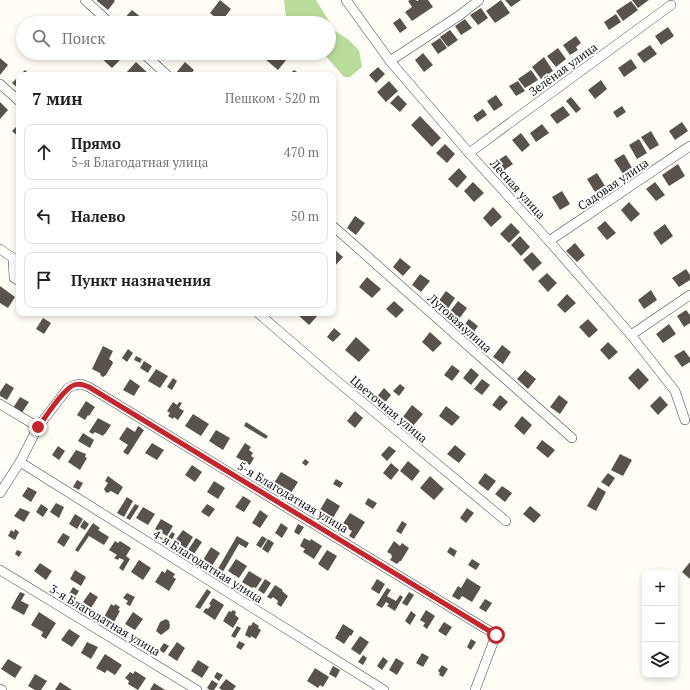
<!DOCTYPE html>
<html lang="ru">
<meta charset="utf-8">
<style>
body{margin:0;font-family:"PT Serif",serif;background:#f6f6f6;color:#222}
.controls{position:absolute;right:12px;bottom:12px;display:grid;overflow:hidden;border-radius:8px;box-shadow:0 2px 6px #0003}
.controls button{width:36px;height:36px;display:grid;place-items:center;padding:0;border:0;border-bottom:1px solid #e0e0e0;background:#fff;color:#222;font:20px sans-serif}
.stop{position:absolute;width:12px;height:12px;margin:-9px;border:3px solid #c4262e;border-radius:50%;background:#fff}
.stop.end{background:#c4262e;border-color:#fff;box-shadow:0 1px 4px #0008}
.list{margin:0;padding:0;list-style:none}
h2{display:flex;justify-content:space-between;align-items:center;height:52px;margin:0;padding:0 16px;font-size:17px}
h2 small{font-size:13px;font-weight:400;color:#767676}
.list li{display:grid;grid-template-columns:26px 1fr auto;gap:12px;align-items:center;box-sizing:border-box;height:56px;margin:0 8px 8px;padding:0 8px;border:1px solid #e0e0e0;border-radius:8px}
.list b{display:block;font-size:15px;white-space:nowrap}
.list p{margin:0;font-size:13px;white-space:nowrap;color:#767676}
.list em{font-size:13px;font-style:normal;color:#767676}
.icon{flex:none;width:22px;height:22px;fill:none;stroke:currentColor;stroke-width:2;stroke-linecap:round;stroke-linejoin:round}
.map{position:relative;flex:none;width:690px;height:690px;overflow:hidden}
.search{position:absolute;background:#fff;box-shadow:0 2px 6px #0003;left:16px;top:16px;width:320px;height:44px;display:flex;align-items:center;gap:10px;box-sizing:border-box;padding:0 14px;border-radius:22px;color:#767676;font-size:15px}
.panel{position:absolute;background:#fff;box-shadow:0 2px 6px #0003;left:16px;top:72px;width:320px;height:244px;border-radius:8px}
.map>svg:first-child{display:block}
.forest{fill:#b9dc9c}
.building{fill:#5a524d}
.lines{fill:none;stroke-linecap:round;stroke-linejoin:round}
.minor-casing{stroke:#444;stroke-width:10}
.minor{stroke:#fff;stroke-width:9}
.route{stroke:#c4262e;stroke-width:5}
.labels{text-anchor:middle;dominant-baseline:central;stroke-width:4;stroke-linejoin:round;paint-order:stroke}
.street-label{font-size:12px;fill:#111;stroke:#fff}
</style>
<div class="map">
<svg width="690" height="690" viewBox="0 0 690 690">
<rect width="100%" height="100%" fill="#fffdf5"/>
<path class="forest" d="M284 0H316L335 31 349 40 359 50 362 67 350 77H344L323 53H329V23H292L286 17Z"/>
<g class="building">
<path d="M97 0H114L115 1 108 10 97 1Z"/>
<path d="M220 0 231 9 221 22 210 13Z"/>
<path d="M410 0H416L417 1 419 0H428L433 7 412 21 405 12 412 7 408 1Z"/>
<path d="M501 0 510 13 495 23 486 11Z"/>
<path d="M505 0H521L511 7Z"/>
<path d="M632 0H649L638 8Z"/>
<path d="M631 1 638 10 623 21 616 11Z"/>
<path d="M481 8 488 18 478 25 470 15Z"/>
<path d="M132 10 148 23H125L122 21Z"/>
<path d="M616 14 621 22 609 30 604 22Z"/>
<path d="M400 18 407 28 400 33 393 23Z"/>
<path d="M465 19 472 28 461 35 455 26Z"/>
<path d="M668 27 674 36 661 45 655 36Z"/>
<path d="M450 30 458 40 448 47 440 37Z"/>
<path d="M576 36 581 43 576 47 578 50 570 55 563 45Z"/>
<path d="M440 38 447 48 438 54 431 44Z"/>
<path d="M650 45 657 54 644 63 637 54Z"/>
<path d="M558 48 566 59 556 67 547 56Z"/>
<path d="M103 53H117L122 58 112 68 100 57Z"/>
<path d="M152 53H163L159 58Z"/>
<path d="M270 53H280L287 59 278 70 265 59Z"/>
<path d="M423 53 433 65 424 72 415 60Z"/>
<path d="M544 57 553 71 541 79 532 67Z"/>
<path d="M0 58 8 65 0 75Z"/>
<path d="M631 59 637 68 624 77 618 68Z"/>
<path d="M136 62 150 75H128L126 73Z"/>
<path d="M185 62 194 70 190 75H178L176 73Z"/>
<path d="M378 67 385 74 376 83 369 75Z"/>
<path d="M25 70 30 75H20Z"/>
<path d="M294 70 301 75H289Z"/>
<path d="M531 70 538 80 525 88 518 79Z"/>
<path d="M19 76V89L12 83Z"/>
<path d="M601 80 607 89 595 99 588 90Z"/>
<path d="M389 81 398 91 386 102 377 92Z"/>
<path d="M518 81 525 91 516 96 509 86Z"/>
<path d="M398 95 407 104 400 112 390 103Z"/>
<path d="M496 95 503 105 494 111 487 101Z"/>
<path d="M571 97 581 109 576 113 566 101Z"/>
<path d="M0 102 8 110 0 119Z"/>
<path d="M563 106 570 115 557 124 550 115Z"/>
<path d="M622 106 626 112 617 118 613 112Z"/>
<path d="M483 109 487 115 477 122 473 116Z"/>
<path d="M420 116 441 138 432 147 411 125Z"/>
<path d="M682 122 688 131 675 140 669 131Z"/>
<path d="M19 124V137L12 131Z"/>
<path d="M542 124 549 133 536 142 530 133Z"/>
<path d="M651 131 659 145 650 150 641 137Z"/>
<path d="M521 133 530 145 522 152 512 140Z"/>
<path d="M639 139 647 153 637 159 629 145Z"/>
<path d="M445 144 455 154 447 163 436 153Z"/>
<path d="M624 154 632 168 623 174 614 160Z"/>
<path d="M506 155 513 164 500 173 493 164Z"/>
<path d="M678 164 685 176 669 186 662 175Z"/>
<path d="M459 168 467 177 457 188 448 179Z"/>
<path d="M597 173 605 186 595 192 587 179Z"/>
<path d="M473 182 484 193 474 202 464 191Z"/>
<path d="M655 182 665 195 656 201 646 189Z"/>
<path d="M562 191 570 204 560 210 552 197Z"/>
<path d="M629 202 640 214 631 222 621 210Z"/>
<path d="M493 207 502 217 491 227 483 218Z"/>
<path d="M355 216 365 223 356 235 347 228Z"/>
<path d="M605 221 616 233 607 240 597 228Z"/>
<path d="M511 223 520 232 509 243 500 234Z"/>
<path d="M665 224 673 236 661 245 653 233Z"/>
<path d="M520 236 530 247 521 256 511 245Z"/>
<path d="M575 243 585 255 577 262 566 251Z"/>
<path d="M333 248 343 257 333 268Z"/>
<path d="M532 252 542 263 533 271 523 260Z"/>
<path d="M400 258 411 267 403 276 393 267Z"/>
<path d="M686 269 690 275V280L679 287 672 278Z"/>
<path d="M547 273 557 283 548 292 538 281Z"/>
<path d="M420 274 430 281 421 292 412 285Z"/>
<path d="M367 277 381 289 372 298 359 287Z"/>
<path d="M0 286 15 297 8 308 0 303Z"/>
<path d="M651 290 657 300 644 309 638 300Z"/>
<path d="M446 291 455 298 447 310 437 303Z"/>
<path d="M567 294 576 303 565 313 557 305Z"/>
<path d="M394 301 404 310 396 318 386 309Z"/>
<path d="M458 301 467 308 459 319 449 313Z"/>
<path d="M686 310 690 315V323L684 327 677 316Z"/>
<path d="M300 313H318L319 314 309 325 298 315Z"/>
<path d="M43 318 51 323 44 334 36 329Z"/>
<path d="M469 319 478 326 470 337 460 330Z"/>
<path d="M588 319 598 330 589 338 579 327Z"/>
<path d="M669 324 676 334 663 343 656 334Z"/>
<path d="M334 328 341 334 333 342 327 337Z"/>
<path d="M430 332 442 343 433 352 422 342Z"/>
<path d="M356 337 370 350 359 362 345 350Z"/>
<path d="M608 342 618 352 609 360 600 350Z"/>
<path d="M502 345 511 352 503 364 493 357Z"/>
<path d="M103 346 113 351 109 359 112 361 113 363 106 375 103 377 101 376 100 373 92 369Z"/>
<path d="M128 349 133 353 127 362 122 358Z"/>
<path d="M684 350 690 358V362L682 367 674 356Z"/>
<path d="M136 356 142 359 140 363 134 360Z"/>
<path d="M144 361 152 366 148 373 140 368Z"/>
<path d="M452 365 460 371 452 381 444 375Z"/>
<path d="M471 368 479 375 471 385 463 378Z"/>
<path d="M638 368 649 380 639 390 628 378Z"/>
<path d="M156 369 168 376 160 388 148 381Z"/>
<path d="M525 370 536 379 528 389 517 379Z"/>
<path d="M173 378 177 381 172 390 167 387Z"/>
<path d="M130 379 140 386 134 396 123 390Z"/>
<path d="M482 379 490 385 482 395 474 389Z"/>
<path d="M6 383 14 388 7 400 0 396V392Z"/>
<path d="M400 384 405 388 399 396 393 391Z"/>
<path d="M384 388 391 395 384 404 376 398Z"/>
<path d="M500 395 508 402 500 411 492 405Z"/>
<path d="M559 395 568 402 560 414 550 407Z"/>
<path d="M660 396 668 405 658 415 650 406Z"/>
<path d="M20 397 29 402 21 414 13 408Z"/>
<path d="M86 401 95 407 89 416 88 415 85 420 77 415Z"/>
<path d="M173 402 177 405 179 402 182 403 179 408 184 411 178 420 174 417 173 419 168 416 170 413 167 411Z"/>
<path d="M412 405 423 414 413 426 402 418Z"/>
<path d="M446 406 460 417 452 426 439 416Z"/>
<path d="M355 411 363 418 355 428 347 421Z"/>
<path d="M193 414 209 424 201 436 185 426Z"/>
<path d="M522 416 532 425 524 435 514 426Z"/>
<path d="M98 418 111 425 105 434H104L103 436 95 432 93 434 89 432Z"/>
<path d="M246 422 268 436 266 439 244 426Z"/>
<path d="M138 426 144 430 128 455 123 452 128 445 119 439 127 427 135 432Z"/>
<path d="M216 430 230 438 223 450 209 441Z"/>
<path d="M83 433 94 440 90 448 78 441Z"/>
<path d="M542 440 555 450 548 458 536 448Z"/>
<path d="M152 443 164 450 157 460 145 453Z"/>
<path d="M245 443 251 447 249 450 253 453 251 456 254 458 250 465 236 457Z"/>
<path d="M455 445 466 454 459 463 447 454Z"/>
<path d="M58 446 65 451 59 460 52 455Z"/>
<path d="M389 446 396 451 387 461 381 455Z"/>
<path d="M76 450 86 454 85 457 87 458 80 470 68 462Z"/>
<path d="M620 454 632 460 623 476 611 470Z"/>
<path d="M305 459 309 462 306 466 302 463Z"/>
<path d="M408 461 420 471 412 481 400 471Z"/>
<path d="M391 463 399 470 391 480 383 473Z"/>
<path d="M192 465 202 472 195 482 185 475Z"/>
<path d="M281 472 298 482 291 493 274 483Z"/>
<path d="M485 473 496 481 488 491 478 483Z"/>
<path d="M608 473 615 478 609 487 601 482Z"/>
<path d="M108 476 123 487 118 495 111 491 107 493 105 491 104 489 108 483 105 481Z"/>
<path d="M430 476 444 489 434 500 420 488Z"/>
<path d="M336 479 343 483 340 488 333 484Z"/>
<path d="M77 480 83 483 79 490 73 487Z"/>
<path d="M214 481 225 488 218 499 207 492Z"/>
<path d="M502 486 512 493 505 502 495 494Z"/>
<path d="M28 487 37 492 31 502 22 496Z"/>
<path d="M598 487 606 492 596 511 587 506Z"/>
<path d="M243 496 251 501 244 512 235 507Z"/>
<path d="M127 497 133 501 124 517 117 513Z"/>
<path d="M327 498 340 506 333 518 320 510Z"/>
<path d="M368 498 377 503 373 509 365 504Z"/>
<path d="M56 503 64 507 59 518 50 512Z"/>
<path d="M41 504 48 509 43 517 36 512Z"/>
<path d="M135 504 139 506 130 520 126 518Z"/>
<path d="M207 504 215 509 209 517 201 512Z"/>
<path d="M530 506 541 515 534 523 523 514Z"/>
<path d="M143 507 155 514 148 525 136 518Z"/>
<path d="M20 508 30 512 24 522 14 516Z"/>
<path d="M467 508 474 513 466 523 460 518Z"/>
<path d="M260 510 268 516 260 528 252 523Z"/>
<path d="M350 513 365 522 354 539 349 536 352 531 342 525Z"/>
<path d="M75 514 83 519 77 529 69 524Z"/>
<path d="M161 519 173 526 167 536 155 529Z"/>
<path d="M84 520 89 524 85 530 80 527Z"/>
<path d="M402 521 407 524 401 534 396 531Z"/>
<path d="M93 523 100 528 98 530 109 537 104 545 89 536 78 552 75 550Z"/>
<path d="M281 523 288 528 282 538 275 533Z"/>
<path d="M298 524 304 527 299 535 294 532Z"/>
<path d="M15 529 19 532 15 540 8 536 11 530 14 532Z"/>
<path d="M183 530 193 537 185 550 174 542Z"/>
<path d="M172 532 175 534 169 545 165 542Z"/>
<path d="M63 533 70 537 64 547 57 542Z"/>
<path d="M237 536 249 543 246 548 239 544 221 575 216 572Z"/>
<path d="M262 536 267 539 261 548 256 545Z"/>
<path d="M196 538 202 542 194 554 188 550Z"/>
<path d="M304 538 310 541 311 539 322 546 314 559 303 552 305 549 300 546Z"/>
<path d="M268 539 274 543 268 553 262 549Z"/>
<path d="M115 541 118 543 120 541 131 548 126 556 130 559 123 571 119 568 124 560 119 558 118 560 114 558 117 555 109 550Z"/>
<path d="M394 541 400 546 402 543 409 548 401 561H400L397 564 390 560 392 557 391 554 387 552Z"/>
<path d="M211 547 220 553 212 566 203 560Z"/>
<path d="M450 547 457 551 454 557 447 552Z"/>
<path d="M17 550 22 552 19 557 15 554Z"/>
<path d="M327 550 337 556 328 571 318 564Z"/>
<path d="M236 559 247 566 239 578 228 571Z"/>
<path d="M472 559 480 564 476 570 468 565Z"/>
<path d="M139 560 151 568 143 580 131 572Z"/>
<path d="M690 562V579L682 572Z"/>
<path d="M40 563 52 571 46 580 34 571Z"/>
<path d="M167 569 175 574 173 577 176 579 169 591 155 582 162 571 165 573Z"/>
<path d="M75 570 86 577 81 586 70 579Z"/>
<path d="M249 571 262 579 256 588 253 587 252 588 242 582Z"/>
<path d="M467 578 481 587 472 602 462 596 459 600 452 596 458 586 461 588Z"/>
<path d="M265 579 271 583 264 594 258 590Z"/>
<path d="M377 579 385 584 379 594 371 589Z"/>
<path d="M275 585 283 590 282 591 288 596 281 607 277 604 278 601 273 597 271 599 267 597Z"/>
<path d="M73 587 79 591 75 597 69 594Z"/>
<path d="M387 588 391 590 387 596 396 601 400 595 403 597 395 611 387 606 389 604 386 602 382 608 376 605Z"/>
<path d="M207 589 211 592 200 609 195 607Z"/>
<path d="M20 592 25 594 21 601 29 605 24 615 11 608Z"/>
<path d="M90 592 98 597 91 608 83 602Z"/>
<path d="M409 592 414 595 407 606 402 603Z"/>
<path d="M127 593 135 597 130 606 126 604 128 601 123 598Z"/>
<path d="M213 598 224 605 215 620 203 612 206 608 208 609 211 605 209 604Z"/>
<path d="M485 599 492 603 486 612 479 608Z"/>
<path d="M111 604 114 606 115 604 120 607 118 610 120 611 114 622 104 617Z"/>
<path d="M233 610 236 612 235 615 239 618 233 628 223 621 229 611 231 612Z"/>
<path d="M426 610 435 616 427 629 423 626 425 623 420 620Z"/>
<path d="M411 611 416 615 410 625 405 621Z"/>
<path d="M39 612 56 623 46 639 41 636 43 632 31 625Z"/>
<path d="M133 612 143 619 135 630 125 624Z"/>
<path d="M166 619 169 621 170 626 169 629 161 635 156 631 160 622Z"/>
<path d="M253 622 259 626 258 628 261 630 256 639 251 636 250 638 245 635 249 625 251 626Z"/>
<path d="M444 622 452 627 446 636 438 631Z"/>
<path d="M343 624 354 631 351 636 350 635 344 644 335 638Z"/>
<path d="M237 626 241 628 235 638 231 636Z"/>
<path d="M69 629 80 636 72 647 61 640Z"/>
<path d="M360 636 369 642 360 655 351 649Z"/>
<path d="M471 639 476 642 471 650 467 647Z"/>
<path d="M239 641 245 644 241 650 236 647Z"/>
<path d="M87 642 98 647 91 659 81 653Z"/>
<path d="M177 642 185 648 177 661 168 655Z"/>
<path d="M164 643 169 646 164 653 159 650Z"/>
<path d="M422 653 429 657 423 667 416 663Z"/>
<path d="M105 654 122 665 115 675 107 670 105 673 96 668Z"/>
<path d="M363 655 367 658 363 665 358 662Z"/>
<path d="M383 657 388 661 382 670 377 666Z"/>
<path d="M396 658 404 663 397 675 389 670Z"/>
<path d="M8 659 22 667 15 678 1 669Z"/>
<path d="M198 660 209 667 202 678 191 671Z"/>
<path d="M442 665 448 669 443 677 439 675 440 673 438 671Z"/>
<path d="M333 666 340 670 336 678 329 674Z"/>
<path d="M315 668 329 677 323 687 320 685 318 688 307 681Z"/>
<path d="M135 671 146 678 138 690 128 684 129 681 125 678 130 672 133 674Z"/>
<path d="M217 672 223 675 219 681 214 677Z"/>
<path d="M35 674 47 681 41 690H35L28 686Z"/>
<path d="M226 679 236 686 233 690H222L219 688Z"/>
<path d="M212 680 218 684 214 690H210L207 688Z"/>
<path d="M60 682 72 690H55Z"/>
<path d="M154 683 165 690H150Z"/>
</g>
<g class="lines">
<g class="minor-casing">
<g id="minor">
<path d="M85 0 110 23"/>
<path d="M346 0 390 61 469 153 549 241 631 335 675 391 685 420"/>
<path d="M143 53 167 75"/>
<path d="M390 61 460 15 479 0"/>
<path d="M0 84 19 101"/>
<path d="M469 153 671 5"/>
<path d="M333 226 572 438"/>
<path d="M549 241 690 146"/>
<path d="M0 249 13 258 14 278 19 281"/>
<path d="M258 313 331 376 506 521"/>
<path d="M631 335 690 295"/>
<path d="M0 404 38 427"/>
<path d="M20 462 384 690"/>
<path d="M0 493 20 462 38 427 68 388 75 385 81 384 89 387 496 635 475 690"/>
<path d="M0 570 197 690"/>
<path d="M0 689 2 690"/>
</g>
</g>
<use href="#minor" class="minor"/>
</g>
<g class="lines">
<path class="route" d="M38 427C46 417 63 389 74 385 80 383 84 385 89 387L496 635"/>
</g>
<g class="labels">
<g class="street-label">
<text transform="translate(563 69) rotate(-36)">Зелёная улица</text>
<text transform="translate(613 184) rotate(-34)">Садовая улица</text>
<text transform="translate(518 189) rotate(48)">Лесная улица</text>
<text transform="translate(460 323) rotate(42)">Луговая улица</text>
<text transform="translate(389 409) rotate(40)">Цветочная улица</text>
<text transform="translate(293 497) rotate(31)">5-я Благодатная улица</text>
<text transform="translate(208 566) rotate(32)">4-я Благодатная улица</text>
<text transform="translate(105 620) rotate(31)">3-я Благодатная улица</text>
</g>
</g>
</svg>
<div class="controls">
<button>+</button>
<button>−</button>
<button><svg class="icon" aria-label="layers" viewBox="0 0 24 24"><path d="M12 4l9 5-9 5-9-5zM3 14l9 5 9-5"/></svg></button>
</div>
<div class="stop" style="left:496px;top:635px"></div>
<div class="stop end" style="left:38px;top:427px"></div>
<div class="search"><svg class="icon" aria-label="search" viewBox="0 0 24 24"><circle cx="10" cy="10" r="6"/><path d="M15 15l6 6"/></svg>Поиск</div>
<section class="panel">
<h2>7 мин<small>Пешком · 520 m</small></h2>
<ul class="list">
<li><svg class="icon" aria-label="ahead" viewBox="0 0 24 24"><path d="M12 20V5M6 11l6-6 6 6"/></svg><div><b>Прямо</b><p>5-я Благодатная улица</p></div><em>470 m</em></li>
<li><svg class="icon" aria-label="left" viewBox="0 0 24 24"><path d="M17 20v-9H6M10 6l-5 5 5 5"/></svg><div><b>Налево</b></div><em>50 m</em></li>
<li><svg class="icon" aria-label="arrive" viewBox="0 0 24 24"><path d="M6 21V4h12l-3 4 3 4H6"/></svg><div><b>Пункт назначения</b></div></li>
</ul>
</section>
</div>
